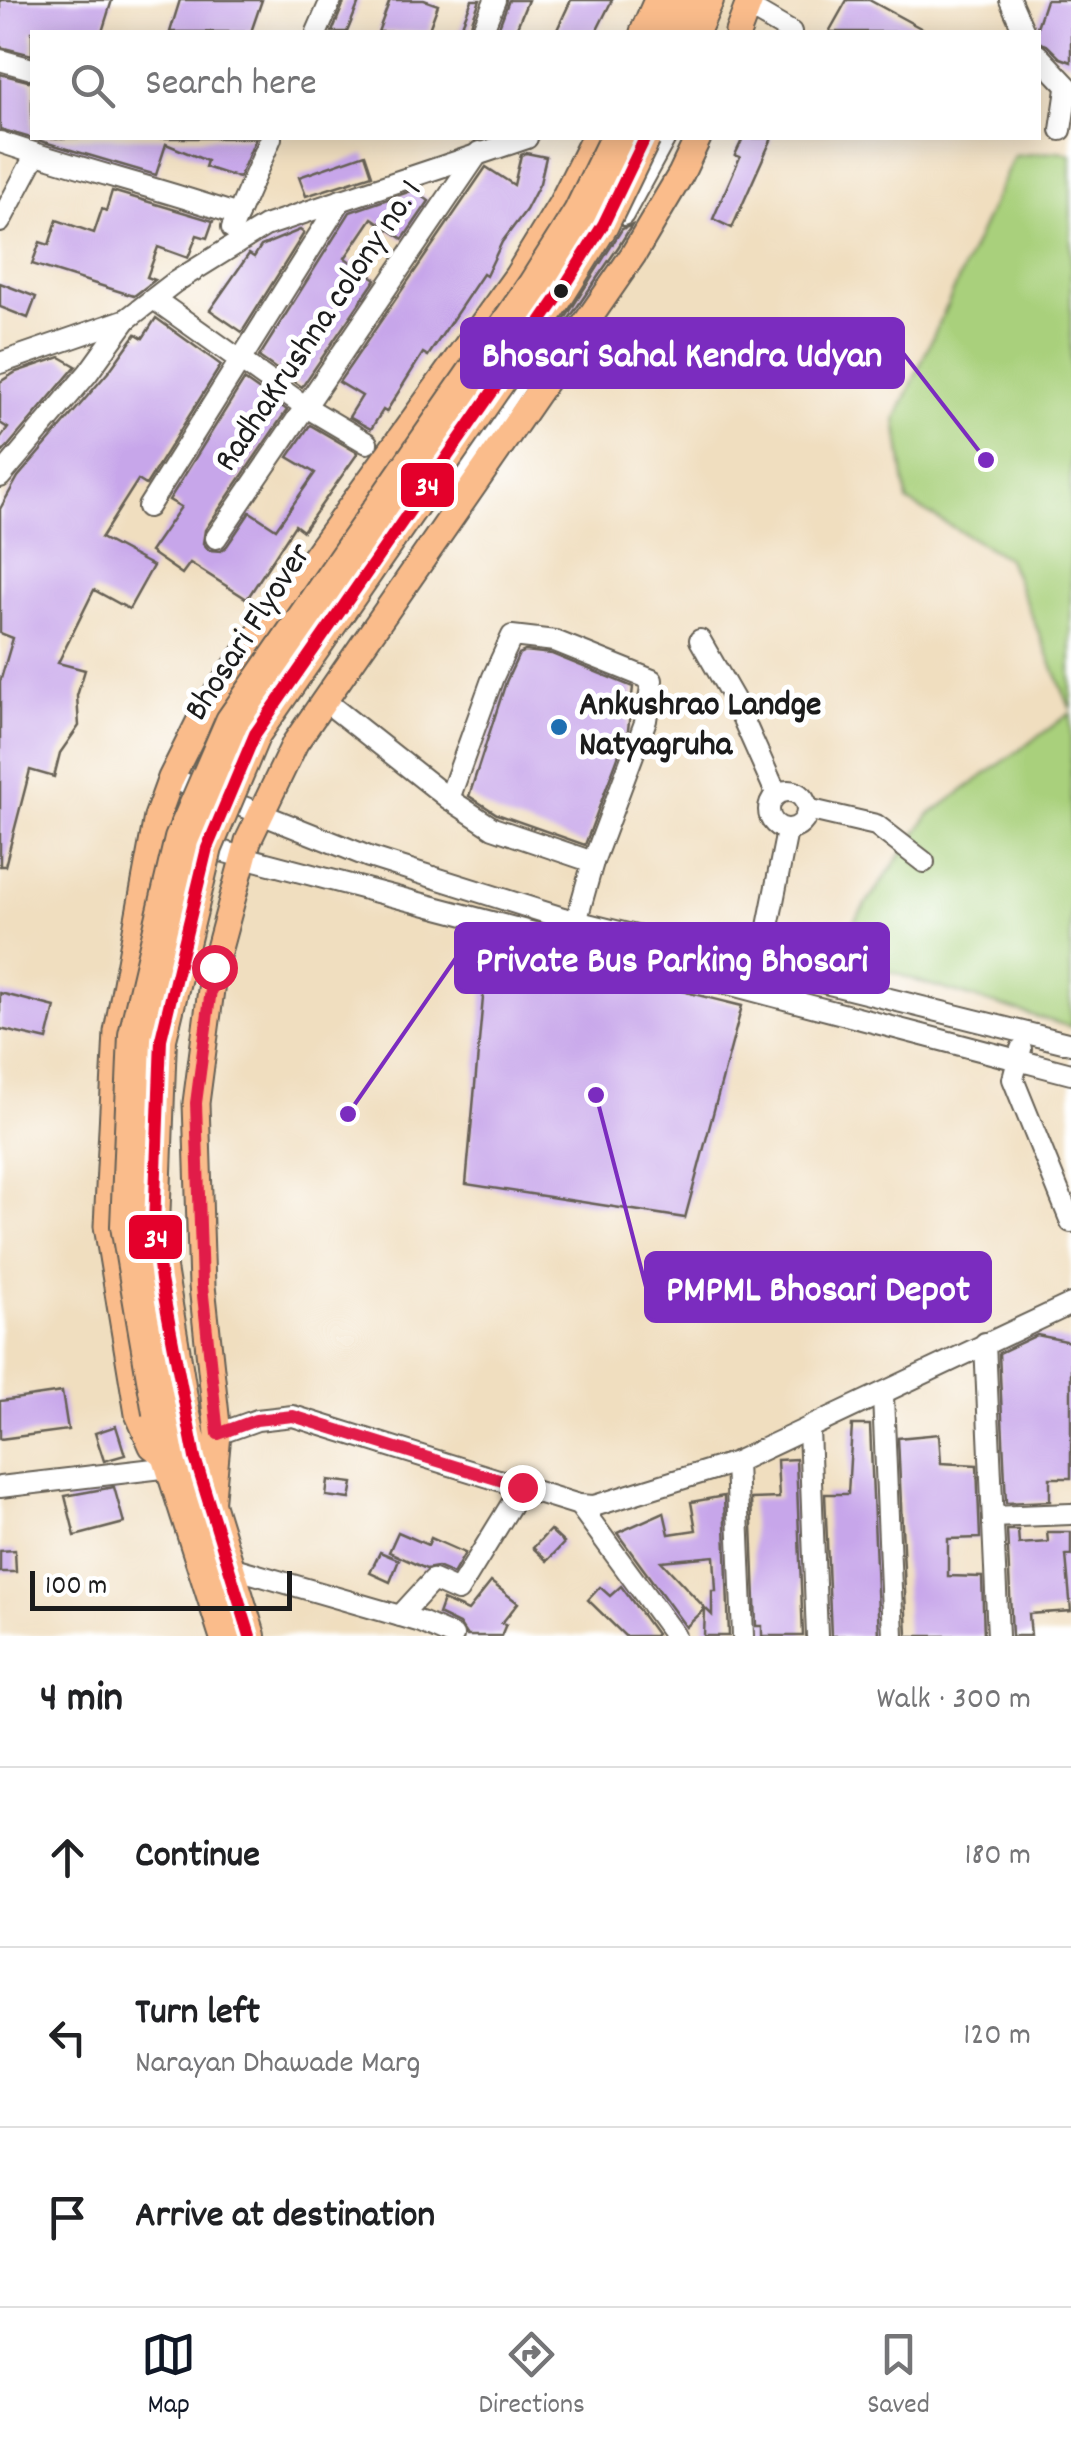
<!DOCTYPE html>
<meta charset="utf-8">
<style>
body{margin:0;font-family:Dekko,sans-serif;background:#f6f6f6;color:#202124}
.scale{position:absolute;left:30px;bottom:25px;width:262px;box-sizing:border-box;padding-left:10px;border:5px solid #1c1c1c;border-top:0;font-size:28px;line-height:35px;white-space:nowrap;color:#1c1c1c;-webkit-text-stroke:8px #fff;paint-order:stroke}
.stop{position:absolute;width:30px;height:30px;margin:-22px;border:8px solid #e11d48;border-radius:50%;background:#fff}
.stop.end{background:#e11d48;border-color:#fff;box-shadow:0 2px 10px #0008}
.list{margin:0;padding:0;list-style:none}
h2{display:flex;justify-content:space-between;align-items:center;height:130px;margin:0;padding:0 40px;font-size:42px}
h2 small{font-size:32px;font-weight:400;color:#757577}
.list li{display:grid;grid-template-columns:65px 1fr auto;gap:30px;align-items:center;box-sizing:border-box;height:180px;padding:0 40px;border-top:2px solid #e0e0e0}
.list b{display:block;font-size:38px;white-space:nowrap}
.list p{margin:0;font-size:32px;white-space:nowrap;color:#757577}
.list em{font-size:32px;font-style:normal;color:#757577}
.icon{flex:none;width:55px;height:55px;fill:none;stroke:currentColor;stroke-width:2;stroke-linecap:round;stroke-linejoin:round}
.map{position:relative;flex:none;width:1071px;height:1636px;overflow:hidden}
.search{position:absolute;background:#fff;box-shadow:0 5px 25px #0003;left:30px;right:30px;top:30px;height:110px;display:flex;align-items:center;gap:25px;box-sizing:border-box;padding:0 35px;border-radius:0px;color:#757577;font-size:38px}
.sheet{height:670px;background:#fff}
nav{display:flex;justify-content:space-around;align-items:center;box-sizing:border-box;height:140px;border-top:2px solid #e0e0e0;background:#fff;font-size:28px;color:#757577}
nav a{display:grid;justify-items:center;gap:5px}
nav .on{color:#111827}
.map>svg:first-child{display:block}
.green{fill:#a9d07b;stroke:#62764c;stroke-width:2.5}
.building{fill:#c7a6ea}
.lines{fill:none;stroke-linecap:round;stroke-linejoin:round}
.minor-casing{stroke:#666055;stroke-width:24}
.major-casing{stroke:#666055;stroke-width:29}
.highway-casing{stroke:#666055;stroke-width:34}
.minor{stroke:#fff;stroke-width:20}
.major{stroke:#fabc8b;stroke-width:25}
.highway{stroke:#fabc8b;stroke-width:30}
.highway-bridge-casing{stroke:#666055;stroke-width:34;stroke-linecap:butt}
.highway-bridge{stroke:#fabc8b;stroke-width:30}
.bus-1-casing{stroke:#fff;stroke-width:20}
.bus-1{stroke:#e4002b;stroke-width:12}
.route{stroke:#e11d48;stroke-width:12}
.bus-dot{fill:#1c1c1c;stroke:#fff;stroke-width:4}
.poi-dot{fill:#1f6fb2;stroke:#fff;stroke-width:4}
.labels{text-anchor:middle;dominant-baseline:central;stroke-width:10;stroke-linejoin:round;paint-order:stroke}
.street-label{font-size:35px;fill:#1c1c1c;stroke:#fff}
.poi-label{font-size:35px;font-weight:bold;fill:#1c1c1c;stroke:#fff;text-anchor:start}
.leader{fill:none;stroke:#7b2cbf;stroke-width:4}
.callout-dot{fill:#7b2cbf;stroke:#fff;stroke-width:4}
.callout{fill:#7b2cbf;stroke:#7b2cbf;stroke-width:4}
.callout-label{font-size:38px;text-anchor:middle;font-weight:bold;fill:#fff}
.line-badge{stroke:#fff;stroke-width:4}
.badge-label{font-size:28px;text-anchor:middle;font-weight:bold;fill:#fff}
</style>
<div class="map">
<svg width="1071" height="1636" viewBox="0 0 1071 1636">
<rect width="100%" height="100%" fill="#fff"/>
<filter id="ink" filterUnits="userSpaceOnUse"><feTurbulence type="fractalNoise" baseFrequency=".01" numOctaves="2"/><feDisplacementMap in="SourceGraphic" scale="20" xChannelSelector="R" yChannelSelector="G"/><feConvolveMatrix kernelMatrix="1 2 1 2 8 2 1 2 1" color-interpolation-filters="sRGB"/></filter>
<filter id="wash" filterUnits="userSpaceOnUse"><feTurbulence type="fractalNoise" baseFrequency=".0048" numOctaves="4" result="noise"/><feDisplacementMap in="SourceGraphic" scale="40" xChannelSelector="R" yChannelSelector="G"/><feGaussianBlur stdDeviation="2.25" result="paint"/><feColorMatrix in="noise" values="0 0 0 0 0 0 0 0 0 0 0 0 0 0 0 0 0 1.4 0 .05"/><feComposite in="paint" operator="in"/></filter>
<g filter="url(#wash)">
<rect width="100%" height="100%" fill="#f0debf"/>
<g class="green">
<path d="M1060 151 1071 155V710L1008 559 907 501 896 419 1014 156Z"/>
<path d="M1071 713V1027L914 980 833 951 929 815Z"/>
</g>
<g id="blocks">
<g class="building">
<path d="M0 0H112L102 32H32V55L0 47Z"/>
<path d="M180 0H262L251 32H170Z"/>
<path d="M345 0H360L347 32H332Z"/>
<path d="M390 0H424L438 5 428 32H378Z"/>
<path d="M472 0H480L468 32H459Z"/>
<path d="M509 0H528L515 32H497Z"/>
<path d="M571 0H612L596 32H556Z"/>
<path d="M847 0H869L928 32H829Z"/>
<path d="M1046 0H1071V62L1060 58 1047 45 1038 42 1037 27Z"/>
<path d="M0 74 32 82V138H256L239 178 205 167 207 161 166 144 156 175 0 129Z"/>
<path d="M743 138H772L732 228 713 219 740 157 735 155Z"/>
<path d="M526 153 546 157 540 183 526 210 502 242 486 276 483 274 428 356 423 353 386 412 383 410 371 429 349 417 362 396 339 382 486 167 514 185 521 155Z"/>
<path d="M365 154 372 175 306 196 299 177Z"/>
<path d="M414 190 429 201 403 239 372 218 345 258 376 279 302 387 259 357 350 212Z"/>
<path d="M112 191 213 221 207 238 197 235 188 258 158 247 147 277 155 280 134 296 32 264 40 242 49 245 57 220 94 233 102 209 106 211Z"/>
<path d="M632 225 619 246 560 332 558 330 622 229Z"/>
<path d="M300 230 304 233 242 332 210 310 249 254 254 257 261 246Z"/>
<path d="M0 283 36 297 28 318 0 307Z"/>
<path d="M156 318 221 365 146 485 138 480 101 538 153 566 129 609 94 590 58 663 85 670 77 696 79 726 60 753 54 777 30 770 5 866H0V682L13 638 0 633V509L18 477 110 370 136 334 143 338Z"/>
<path d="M60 357 76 366 3 452 0 449V439L8 428 0 423V382L16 372Z"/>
<path d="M244 380 287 410 205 530 203 543 209 550 221 551 227 546 250 512 276 529 315 473 288 457 310 425 358 453 303 531 295 525 247 599 190 563 182 574 150 552 181 507 169 500Z"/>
<path d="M525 651 552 654 633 687 628 730 585 845 497 814 469 796 506 682 519 654Z"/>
<path d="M488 943 742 1006 685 1218 466 1184Z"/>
<path d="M0 993 55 1007 47 1040 0 1029Z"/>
<path d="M1037 1335 1071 1342V1478H1050V1501L1006 1503 999 1353Z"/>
<path d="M62 1392 68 1430 0 1439V1401Z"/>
<path d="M852 1425H870L879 1636H831L825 1494H848Z"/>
<path d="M116 1426 125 1455 104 1461 95 1433Z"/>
<path d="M939 1434 941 1463 977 1465 980 1538 948 1539V1576L982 1577 984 1636H907L898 1438Z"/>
<path d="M796 1459 803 1636H762V1626H756L751 1499 779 1498 777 1460Z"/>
<path d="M328 1480 353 1483 350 1499 326 1496Z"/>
<path d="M114 1487 124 1523 75 1536 65 1496Z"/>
<path d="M724 1496 729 1636H704L705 1608 712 1615V1591H716L714 1556 661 1561 703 1606V1611L686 1627 617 1533 664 1512 669 1534 696 1530 691 1502Z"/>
<path d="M550 1530 564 1543 547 1561 533 1548Z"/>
<path d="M1007 1530H1018L1019 1544 1048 1542 1047 1532H1071V1555H1066L1071 1611 1029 1614 1031 1636H1012Z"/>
<path d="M398 1532 428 1545 431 1538 465 1553 453 1574 437 1567 426 1569 389 1552Z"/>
<path d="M15 1550 16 1572H0V1551Z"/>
<path d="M380 1552 399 1560 390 1582 370 1573Z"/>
<path d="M491 1582 518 1603 502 1623 506 1624 501 1636H467L459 1624 438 1614 443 1600 468 1611Z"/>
<path d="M621 1586 656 1634 654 1636H625L588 1600 600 1587 610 1596Z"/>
</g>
</g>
</g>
<g filter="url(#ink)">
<use href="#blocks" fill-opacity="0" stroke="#666055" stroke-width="2.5"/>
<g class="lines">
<g class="minor-casing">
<g id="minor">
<path d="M1010 0 1024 32"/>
<path d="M748 7 791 32"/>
<path d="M317 32 331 0"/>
<path d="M482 32 495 0"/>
<path d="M1038 55 1071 90"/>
<path d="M0 60 32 69"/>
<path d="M1061 130 1067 89"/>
<path d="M0 142C79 169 159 188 238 215"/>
<path d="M623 215 665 138"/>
<path d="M0 222 36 154"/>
<path d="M232 228 271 138"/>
<path d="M154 299 306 407 367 443"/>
<path d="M0 363 127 319 175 282 265 226 527 138"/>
<path d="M0 477 88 373 127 319"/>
<path d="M440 500 547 337"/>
<path d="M148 507 341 200"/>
<path d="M216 538 479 152"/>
<path d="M512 636 555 641 652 680 646 720 593 862 493 828 449 799 493 677Z"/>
<path d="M700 640 735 701 776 793"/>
<path d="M325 701 449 799"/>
<path d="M171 778 369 857 563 918 1071 1044"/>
<circle cx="788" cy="810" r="19"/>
<path d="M807 809 876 825 924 862"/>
<path d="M198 845 1071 1074"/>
<path d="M576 922 593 862"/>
<path d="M760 967 787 831"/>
<path d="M1021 1049 1013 1079 1071 1222"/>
<path d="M985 1343 998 1636"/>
<path d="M883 1396 893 1636"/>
<path d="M809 1429 817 1636"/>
<path d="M218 1434 257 1420 293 1416 579 1505 594 1506 736 1462 1071 1304"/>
<path d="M736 1462 743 1636"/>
<path d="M0 1487 171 1467"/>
<path d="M579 1505 675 1636"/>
<path d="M993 1517 1071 1514"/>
<path d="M227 1566 421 1622 453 1636"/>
<path d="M400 1616 433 1580 458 1591 522 1487"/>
</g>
</g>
<g class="major-casing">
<g id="major">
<path d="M643 32 657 0"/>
<path d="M738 32 750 0"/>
<path d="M168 1458 152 1446 138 1414 107 1226 117 1032 157 817 171 778 207 706 517 276 561 204 594 138"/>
<path d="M211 1507 218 1434 202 1286 196 1103 214 967 248 841 295 743 633 255 681 174 698 138"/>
</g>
</g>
<g class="highway-casing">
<g id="highway">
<path d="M664 32 678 0"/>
<path d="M694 32 708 0"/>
<path d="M184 1410 195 1458 250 1636"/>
<path d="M158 1413 168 1458 225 1636"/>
</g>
</g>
<use href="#minor" class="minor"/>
<use href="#major" class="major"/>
<use href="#highway" class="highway"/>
<g class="highway-bridge-casing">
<g id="highway-bridge">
<path d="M184 1410 154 1225 161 1039 207 848 255 734 556 300 603 225 645 138"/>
<path d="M158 1413 126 1226 134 1035 180 839 231 721 533 285 579 212 615 138"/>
</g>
</g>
<use href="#highway-bridge" class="highway-bridge"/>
<g class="bus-1-casing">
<path id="bus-1" d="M250 1636 195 1458 161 1280 154 1225 161 1039 207 848 255 734 556 300 603 225 645 138"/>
</g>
<use href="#bus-1" class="bus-1"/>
</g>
</g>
<g class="lines" filter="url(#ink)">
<path class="route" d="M214 967 196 1103 202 1286 218 1434 256 1420 293 1416 522 1487"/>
</g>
<circle class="bus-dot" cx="561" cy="291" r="9"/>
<circle class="poi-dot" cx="559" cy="727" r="10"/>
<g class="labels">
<g class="street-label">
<text transform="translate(320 327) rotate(-56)">RadhaKrushna colony no. 1</text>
<text transform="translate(250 633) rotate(-57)">Bhosari Flyover</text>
</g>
<g class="poi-label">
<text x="579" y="707">Ankushrao Landge<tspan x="579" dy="40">Natyagruha</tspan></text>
</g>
</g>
<path class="leader" d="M986 460L903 353M348 1114L456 958M596 1095L646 1287"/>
<g class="callout-dot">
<circle cx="986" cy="460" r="10"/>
<circle cx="348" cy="1114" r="10"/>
<circle cx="596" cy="1095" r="10"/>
</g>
<g class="callout">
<rect x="462" y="319" width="441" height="68" rx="10"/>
<rect x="456" y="924" width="432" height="68" rx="10"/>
<rect x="646" y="1253" width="344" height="68" rx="10"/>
</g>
<g class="callout-label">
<text x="682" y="366">Bhosari Sahal Kendra Udyan</text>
<text x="672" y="971">Private Bus Parking Bhosari</text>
<text x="818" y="1300">PMPML Bhosari Depot</text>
</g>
<g class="line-badge">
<rect x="399" y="461" width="57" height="48" rx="10" fill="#e4002b"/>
<rect x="127" y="1213" width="57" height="48" rx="10" fill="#e4002b"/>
</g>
<g class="badge-label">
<text x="427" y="495">34</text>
<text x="156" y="1247">34</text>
</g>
</svg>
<div class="scale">100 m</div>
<div class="stop" style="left:214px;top:967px"></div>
<div class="stop end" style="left:522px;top:1487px"></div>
<div class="search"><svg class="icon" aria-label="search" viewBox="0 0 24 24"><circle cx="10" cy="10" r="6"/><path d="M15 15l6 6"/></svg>Search here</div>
</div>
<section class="sheet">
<h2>4 min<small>Walk · 300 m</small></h2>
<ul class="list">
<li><svg class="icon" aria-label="ahead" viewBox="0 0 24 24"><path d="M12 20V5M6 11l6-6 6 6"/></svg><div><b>Continue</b></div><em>180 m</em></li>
<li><svg class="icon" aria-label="left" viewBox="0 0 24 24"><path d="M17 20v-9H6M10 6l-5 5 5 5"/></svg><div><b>Turn left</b><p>Narayan Dhawade Marg</p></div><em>120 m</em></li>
<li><svg class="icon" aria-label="arrive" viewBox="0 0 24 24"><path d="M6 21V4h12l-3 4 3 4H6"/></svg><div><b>Arrive at destination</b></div></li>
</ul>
</section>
<nav>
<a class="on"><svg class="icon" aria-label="map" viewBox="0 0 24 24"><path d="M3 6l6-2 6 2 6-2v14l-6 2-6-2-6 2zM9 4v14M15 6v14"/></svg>Map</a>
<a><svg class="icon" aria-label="directions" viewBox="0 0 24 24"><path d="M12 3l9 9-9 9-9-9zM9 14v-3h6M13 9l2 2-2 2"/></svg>Directions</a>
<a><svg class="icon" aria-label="saved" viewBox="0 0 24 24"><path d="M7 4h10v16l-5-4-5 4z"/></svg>Saved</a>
</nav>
